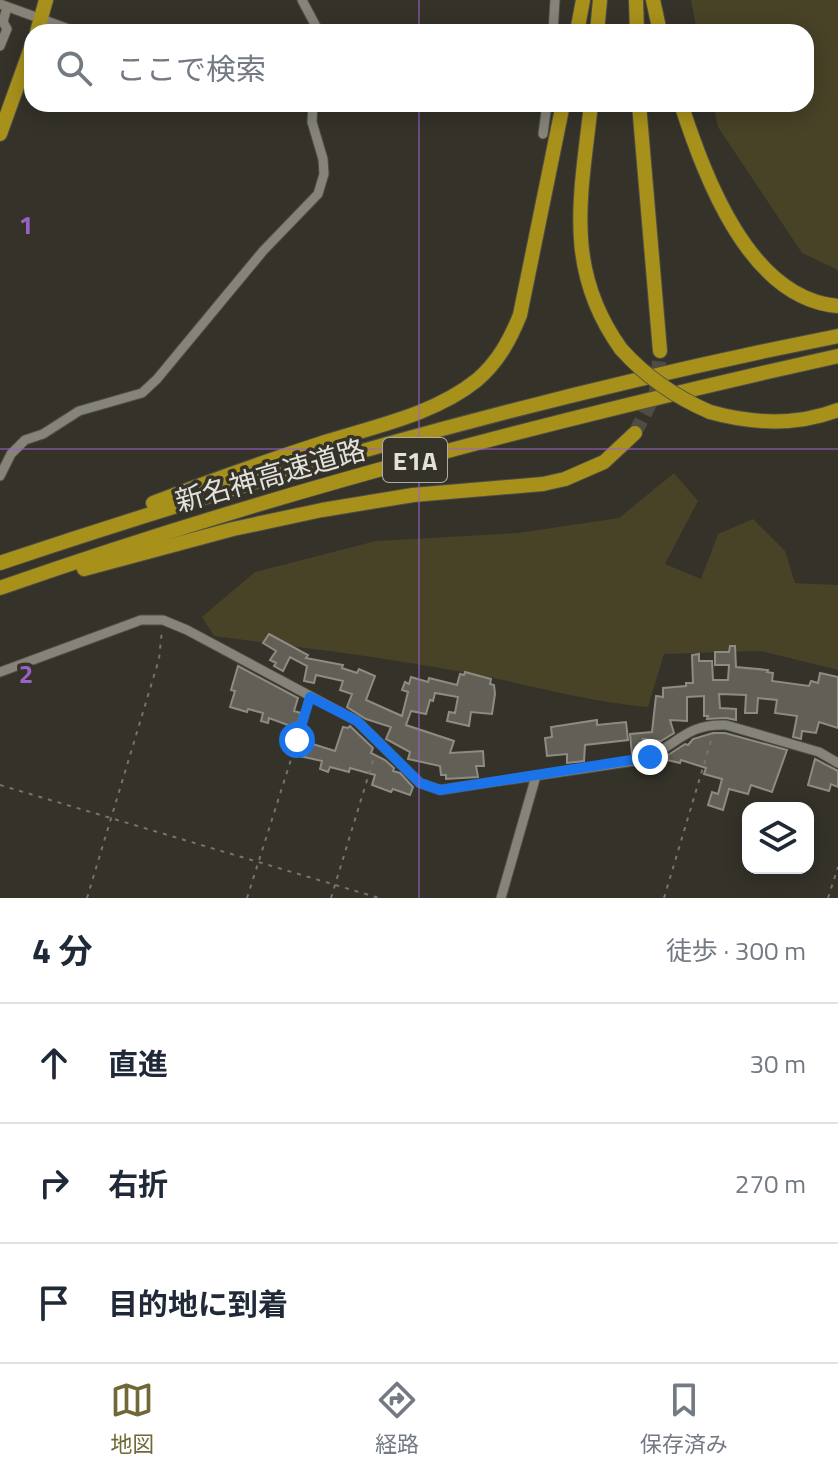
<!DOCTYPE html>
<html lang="ja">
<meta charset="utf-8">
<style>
body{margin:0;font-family:"Titillium Web","Noto Sans JP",sans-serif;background:#f2f2f3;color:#1f2937}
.controls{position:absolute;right:24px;bottom:24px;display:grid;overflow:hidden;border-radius:16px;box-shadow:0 4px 20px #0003}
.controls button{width:72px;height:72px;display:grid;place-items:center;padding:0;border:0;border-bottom:2px solid #e0e1e3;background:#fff;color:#1f2937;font:40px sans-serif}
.stop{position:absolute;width:24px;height:24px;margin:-18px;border:6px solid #1a73e8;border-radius:50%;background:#fff}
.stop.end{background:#1a73e8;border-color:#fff;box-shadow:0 2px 8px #0008}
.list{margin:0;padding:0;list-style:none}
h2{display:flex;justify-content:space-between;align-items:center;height:104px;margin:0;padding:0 32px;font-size:34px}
h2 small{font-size:26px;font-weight:400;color:#747a83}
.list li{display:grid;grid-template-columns:52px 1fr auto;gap:24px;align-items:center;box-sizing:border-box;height:120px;padding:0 32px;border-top:2px solid #e0e1e3}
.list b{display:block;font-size:30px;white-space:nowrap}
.list em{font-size:26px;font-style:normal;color:#747a83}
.icon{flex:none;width:44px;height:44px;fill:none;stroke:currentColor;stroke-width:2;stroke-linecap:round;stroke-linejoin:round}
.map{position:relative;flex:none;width:838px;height:898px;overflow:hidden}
.search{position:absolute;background:#fff;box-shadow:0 4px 20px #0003;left:24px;right:24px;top:24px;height:88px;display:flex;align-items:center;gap:20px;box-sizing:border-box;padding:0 28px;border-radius:24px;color:#747a83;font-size:30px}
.sheet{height:464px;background:#fff}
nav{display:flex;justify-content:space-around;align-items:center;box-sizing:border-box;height:112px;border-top:2px solid #e0e1e3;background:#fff;font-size:22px;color:#747a83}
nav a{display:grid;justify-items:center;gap:4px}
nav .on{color:#706937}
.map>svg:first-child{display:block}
.green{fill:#484227}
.building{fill:#626056;stroke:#8e8c82;stroke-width:2}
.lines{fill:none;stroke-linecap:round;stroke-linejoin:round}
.highway-tunnel{stroke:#4e4c44;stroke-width:14;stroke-dasharray:14 7;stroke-linecap:butt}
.minor-casing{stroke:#4f4e46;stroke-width:11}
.highway-casing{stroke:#4f4e46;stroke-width:16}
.path{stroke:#75746c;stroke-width:2;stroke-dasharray:4 6;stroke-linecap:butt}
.minor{stroke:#868479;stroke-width:9}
.highway{stroke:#a8911b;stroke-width:14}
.highway-bridge-casing{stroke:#4f4e46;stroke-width:16;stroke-linecap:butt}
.highway-bridge{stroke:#a8911b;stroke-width:14}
.route{stroke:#1a73e8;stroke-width:10}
.grid{fill:none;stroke:#9a62c7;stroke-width:2;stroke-opacity:0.55}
.labels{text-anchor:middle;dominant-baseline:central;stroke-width:7;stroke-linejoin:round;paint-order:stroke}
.shield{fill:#343229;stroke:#aeaca6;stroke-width:2}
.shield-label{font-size:26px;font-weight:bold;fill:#e2e1db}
.street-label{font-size:28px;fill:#e2e1db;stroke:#343229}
.grid-label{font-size:26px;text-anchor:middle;font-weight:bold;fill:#9a62c7;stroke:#343229;stroke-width:7;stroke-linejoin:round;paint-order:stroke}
</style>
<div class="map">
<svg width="838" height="898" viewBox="0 0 838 898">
<rect width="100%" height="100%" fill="#343229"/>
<g class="green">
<path d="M691 0H838V270L802 253 718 127 713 104H806V32H697Z"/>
<path d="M674 473 698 501 665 564 701 579 718 534 753 519 785 551 795 583 838 585V670L761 651 664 654 648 707C588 702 528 684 468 673 384 657 299 647 214 636L202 617 255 572 376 541 518 533 619 518Z"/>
</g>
<g class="building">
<path d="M269 634 308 655 306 658 343 665 342 668 357 673 359 669 375 676 366 700 402 716 408 692 402 690 405 682 409 684 411 677 428 682 429 678 457 685 460 674 464 675 465 672 491 679 490 684 494 685 495 694 492 714 471 712 469 726 447 721 449 712 455 713 458 697 435 693 433 701 430 700 426 714 411 711 406 725 454 741 450 753 483 751 484 766H476L478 777 446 779V775H441L440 766 408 759 410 752 386 739 391 727 366 719 347 707 352 694 340 690 343 681 316 675 314 683 304 681 307 666 290 657 283 671 274 666 276 663 270 660 276 651 263 643Z"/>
<path d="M730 646H735L736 667 768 670 767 672 773 673 772 681 809 686 811 681 818 683 820 673 838 677V728L819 722 816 733 802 731 801 739 793 737 797 716 775 713 777 700 758 698 757 713H745L746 695 719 694 720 708 736 709V720L726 718 707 719 708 716H704V696L687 697V721L670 720 674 733 661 741 643 739 644 742 639 743 640 752 632 754 630 734 652 732 656 696 663 697V688L686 686V683H693L692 655 699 654V661H712L713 680H728L729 665H715V652H729Z"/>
<path d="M238 666 298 698 294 711 301 713 298 724 294 723 293 727 269 718 268 723 261 721 263 713 248 709 247 712 230 707 235 691 231 690Z"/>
<path d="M597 720V725L626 722 628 740 585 745 584 761 567 763V754L547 756 545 738 552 737 551 727Z"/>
<path d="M350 726 373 748 371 753 385 760 394 768 393 771 400 773 413 787 410 795 393 789 391 792 372 785 375 775 350 768 349 772 330 767 328 772 320 769 322 761 295 755 300 740 335 751 343 727 348 728Z"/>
<path d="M713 733H725L787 750 772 792 751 785 748 794 729 789 723 810 708 805 712 792 718 794 722 779 704 774 706 768 681 760 680 763 667 760 668 755 685 744 688 745 693 739Z"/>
<path d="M815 759 838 771V787L831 784 829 791 808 785Z"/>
</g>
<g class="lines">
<path class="highway-tunnel" d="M635 433 656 392 660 351"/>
<g class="minor-casing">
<g id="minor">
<path d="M302 0 319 32"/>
<path d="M0 4 77 32"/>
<path d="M553 32 555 0"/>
<path d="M0 46 7 29 3 22 7 7"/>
<path d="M543 134 547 104"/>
<path d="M0 476 11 454 25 440 43 434 79 411 142 393 157 379 263 251 318 194 324 174 323 159 312 122 313 104"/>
<path d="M0 672 141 620H163L187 630 357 721 420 783 440 790 641 760C676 748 684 723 726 725L819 752 838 763"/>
<path d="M501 898 536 776"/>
</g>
</g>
<g class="highway-casing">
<g id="highway">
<path d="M636 0 637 32"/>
<path d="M653 0 660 32"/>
<path d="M37 32 46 0"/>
<path d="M577 32 583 0"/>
<path d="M597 32 600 0"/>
<path d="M591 104C581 196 563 268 621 349"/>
<path d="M639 104 660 351"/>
<path d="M681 104C705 177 749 299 838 306"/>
<path d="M0 134 32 45"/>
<path d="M710 412C753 424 796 426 838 410"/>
<path d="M153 503C210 481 267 461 325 442 376 426 435 414 477 380 498 362 510 340 520 315L563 104"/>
<path d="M0 563C277 470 552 393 838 336"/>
<path d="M84 569 233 529 322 510 413 495 543 484 565 479 604 462 635 433"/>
<path d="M0 588C274 492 555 419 838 356"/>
</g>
</g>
<g class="path">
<path d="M0 785 379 898"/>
<path d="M87 898 159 659 162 630"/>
<path d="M247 898 308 706"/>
<path d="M331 898 375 754"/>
<path d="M664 898 713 734"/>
<path d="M828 898 838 867"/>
</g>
<use href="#minor" class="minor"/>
<use href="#highway" class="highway"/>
<g class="highway-bridge-casing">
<path id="highway-bridge" d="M621 349C647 378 675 397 710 412"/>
</g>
<use href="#highway-bridge" class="highway-bridge"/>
</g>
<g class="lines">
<path class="route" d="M297 740 310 697 357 721 420 783 440 790 650 757"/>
</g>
<path class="grid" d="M419 0V32M419 104V898M0 449H838"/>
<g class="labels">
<rect class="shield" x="383" y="438" width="64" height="44" rx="6"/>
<g class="shield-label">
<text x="415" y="460">E1A</text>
</g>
<g class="street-label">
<text transform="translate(270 475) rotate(-16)">新名神高速道路</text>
</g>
</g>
<g class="grid-label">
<text x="26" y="234">1</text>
<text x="26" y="683">2</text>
</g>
</svg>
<div class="controls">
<button><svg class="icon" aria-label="layers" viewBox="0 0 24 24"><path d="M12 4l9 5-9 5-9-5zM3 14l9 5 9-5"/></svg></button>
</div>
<div class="stop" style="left:297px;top:740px"></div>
<div class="stop end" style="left:650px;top:757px"></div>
<div class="search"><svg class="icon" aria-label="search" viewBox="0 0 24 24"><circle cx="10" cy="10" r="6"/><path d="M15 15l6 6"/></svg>ここで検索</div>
</div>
<section class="sheet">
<h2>4 分<small>徒歩 · 300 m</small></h2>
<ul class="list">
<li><svg class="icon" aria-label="ahead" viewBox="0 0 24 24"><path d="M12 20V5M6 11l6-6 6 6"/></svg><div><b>直進</b></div><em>30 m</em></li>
<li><svg class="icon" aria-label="right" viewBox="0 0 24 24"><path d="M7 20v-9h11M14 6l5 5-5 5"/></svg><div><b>右折</b></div><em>270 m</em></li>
<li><svg class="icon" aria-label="arrive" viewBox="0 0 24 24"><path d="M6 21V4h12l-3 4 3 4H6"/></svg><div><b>目的地に到着</b></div></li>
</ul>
</section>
<nav>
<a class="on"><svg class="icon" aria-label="map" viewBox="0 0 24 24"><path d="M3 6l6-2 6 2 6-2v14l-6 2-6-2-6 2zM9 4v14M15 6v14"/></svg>地図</a>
<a><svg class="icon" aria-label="directions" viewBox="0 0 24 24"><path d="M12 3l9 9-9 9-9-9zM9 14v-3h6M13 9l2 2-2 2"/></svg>経路</a>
<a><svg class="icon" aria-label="saved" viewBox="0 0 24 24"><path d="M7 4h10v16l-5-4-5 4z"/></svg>保存済み</a>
</nav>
